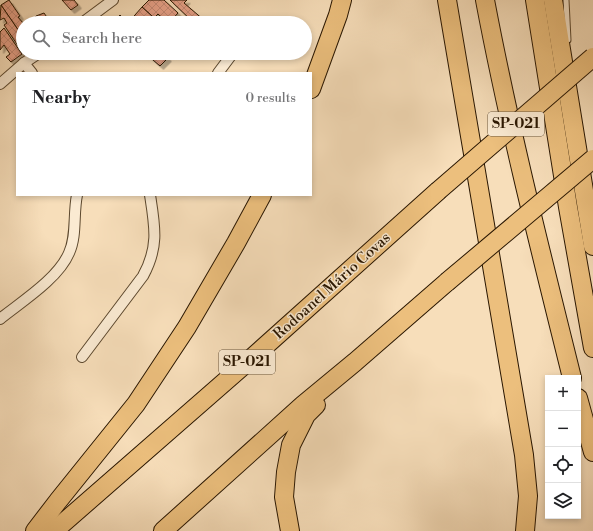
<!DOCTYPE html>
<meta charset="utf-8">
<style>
body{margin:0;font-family:"Libre Bodoni",serif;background:#f2f2f2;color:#202124}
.controls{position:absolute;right:12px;bottom:12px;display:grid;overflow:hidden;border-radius:0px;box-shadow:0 2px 6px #0003}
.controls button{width:36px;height:36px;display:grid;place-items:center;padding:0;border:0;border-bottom:1px solid #e0e0e0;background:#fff;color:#202124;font:20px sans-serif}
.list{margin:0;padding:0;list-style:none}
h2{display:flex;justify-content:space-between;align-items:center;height:52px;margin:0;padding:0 16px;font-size:17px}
h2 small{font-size:13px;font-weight:400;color:#757577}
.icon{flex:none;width:22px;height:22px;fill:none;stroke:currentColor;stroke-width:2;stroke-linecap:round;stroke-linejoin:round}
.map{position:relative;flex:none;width:593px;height:531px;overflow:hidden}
.search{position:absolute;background:#fff;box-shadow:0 2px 6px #0003;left:16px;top:16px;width:296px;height:44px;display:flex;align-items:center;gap:10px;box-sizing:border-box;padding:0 14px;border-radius:22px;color:#757577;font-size:15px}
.panel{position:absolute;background:#fff;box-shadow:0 2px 6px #0003;left:16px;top:72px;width:296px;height:124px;border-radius:0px}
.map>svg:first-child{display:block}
.building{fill:url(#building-cross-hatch);stroke:#291600;filter:url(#shadow)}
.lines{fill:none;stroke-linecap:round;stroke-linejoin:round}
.lane-casing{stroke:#5c482e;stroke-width:7}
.street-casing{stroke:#5c482e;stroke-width:12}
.highway-casing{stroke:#291600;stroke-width:20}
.lane{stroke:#faead2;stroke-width:5}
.street{stroke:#faead2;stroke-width:10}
.highway{stroke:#ecbf7d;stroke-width:18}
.highway-bridge-casing{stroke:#291600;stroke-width:20;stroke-linecap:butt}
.highway-bridge{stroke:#ecbf7d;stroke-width:18}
.labels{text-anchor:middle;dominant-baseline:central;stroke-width:3;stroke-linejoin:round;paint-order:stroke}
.shield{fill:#faead2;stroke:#68563f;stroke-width:1}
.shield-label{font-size:14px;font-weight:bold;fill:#291600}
.street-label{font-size:15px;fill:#291600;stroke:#faead2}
</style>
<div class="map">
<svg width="593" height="531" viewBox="0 0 593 531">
<defs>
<pattern id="building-cross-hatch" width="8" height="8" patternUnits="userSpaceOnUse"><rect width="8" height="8" fill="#e7a188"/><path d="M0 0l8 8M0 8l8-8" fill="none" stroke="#c68a74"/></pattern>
<filter id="shadow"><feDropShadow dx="3.5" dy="3.5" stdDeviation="0" flood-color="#0004"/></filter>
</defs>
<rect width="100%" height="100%" fill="#f7deba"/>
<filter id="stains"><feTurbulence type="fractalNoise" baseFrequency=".005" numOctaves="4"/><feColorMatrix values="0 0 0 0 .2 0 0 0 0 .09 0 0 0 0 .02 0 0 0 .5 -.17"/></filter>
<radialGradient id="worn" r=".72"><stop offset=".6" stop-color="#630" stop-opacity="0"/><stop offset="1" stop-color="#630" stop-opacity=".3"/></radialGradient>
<g class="building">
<path d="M9 0 20 16 18 17 23 23V37L1 5Z"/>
<path d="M62 0H74L78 5 71 10Z"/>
<path d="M149 0H164L178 13 169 23H168L158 14 154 18 142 7Z"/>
<path d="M170 0H187L184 3 205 21 203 23H194Z"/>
<path d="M1 5 23 37V49L21 50 4 25 7 23 4 18 0 20Z"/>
<path d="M142 7 154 18 160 23H128Z"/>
<path d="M44 13 51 23H35L36 21 34 19 36 16Z"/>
<path d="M120 15 122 17 129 23H112Z"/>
<path d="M4 28 22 54 11 62 6 57 10 54 4 45 0 50V32Z"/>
<path d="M145 53H162L168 58 160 66Z"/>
</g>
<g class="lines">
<g class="lane-casing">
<path id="lane" d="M566 0 568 40"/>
</g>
<g class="street-casing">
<g id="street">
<path d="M82 23 113 0"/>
<path d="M24 63 32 73"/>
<path d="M218 73 233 53"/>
<path d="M0 84 24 63 39 53"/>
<path d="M0 319C21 302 58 279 69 253 77 236 73 214 77 195"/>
<path d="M82 357 143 276C159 247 155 227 150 195"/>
</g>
</g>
<g class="highway-casing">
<g id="highway">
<path d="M447 0 524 455 528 496 525 531"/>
<path d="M485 0C509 127 541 253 572 378"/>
<path d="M535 0 568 207 593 348"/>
<path d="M553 0 593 246"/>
<path d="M311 89 338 15 342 0"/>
<path d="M578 398 593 452"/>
<path d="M35 531 58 501 136 404 187 327 236 243 262 195"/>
<path d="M54 531 244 365 438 191"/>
<path d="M163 531 303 405 355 362 447 282"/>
<path d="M290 531 284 497 286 472 291 445 306 415 316 405"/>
</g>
</g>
<use href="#lane" class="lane"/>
<use href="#street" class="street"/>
<use href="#highway" class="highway"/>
<g class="highway-bridge-casing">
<g id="highway-bridge">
<path d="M438 191 593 57"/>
<path d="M447 282 593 159"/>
</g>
</g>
<use href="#highway-bridge" class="highway-bridge"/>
</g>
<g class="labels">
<g class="shield">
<rect x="488" y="112" width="56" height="24" rx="3"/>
<rect x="219" y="350" width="56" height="24" rx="3"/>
</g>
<g class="shield-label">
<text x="516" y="124">SP-021</text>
<text x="247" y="362">SP-021</text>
</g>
<g class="street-label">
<text transform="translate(332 286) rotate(-42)">Rodoanel Mário Covas</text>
</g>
</g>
<rect width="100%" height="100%" filter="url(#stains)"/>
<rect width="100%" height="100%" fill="url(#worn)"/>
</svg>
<div class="controls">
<button>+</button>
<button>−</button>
<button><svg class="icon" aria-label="locate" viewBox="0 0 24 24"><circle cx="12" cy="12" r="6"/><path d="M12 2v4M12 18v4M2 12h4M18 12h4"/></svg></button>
<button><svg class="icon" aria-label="layers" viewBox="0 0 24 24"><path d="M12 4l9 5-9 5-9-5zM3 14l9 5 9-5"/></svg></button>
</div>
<div class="search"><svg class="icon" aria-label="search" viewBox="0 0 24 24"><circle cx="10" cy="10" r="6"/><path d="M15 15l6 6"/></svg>Search here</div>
<section class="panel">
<h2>Nearby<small>0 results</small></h2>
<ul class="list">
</ul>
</section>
</div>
